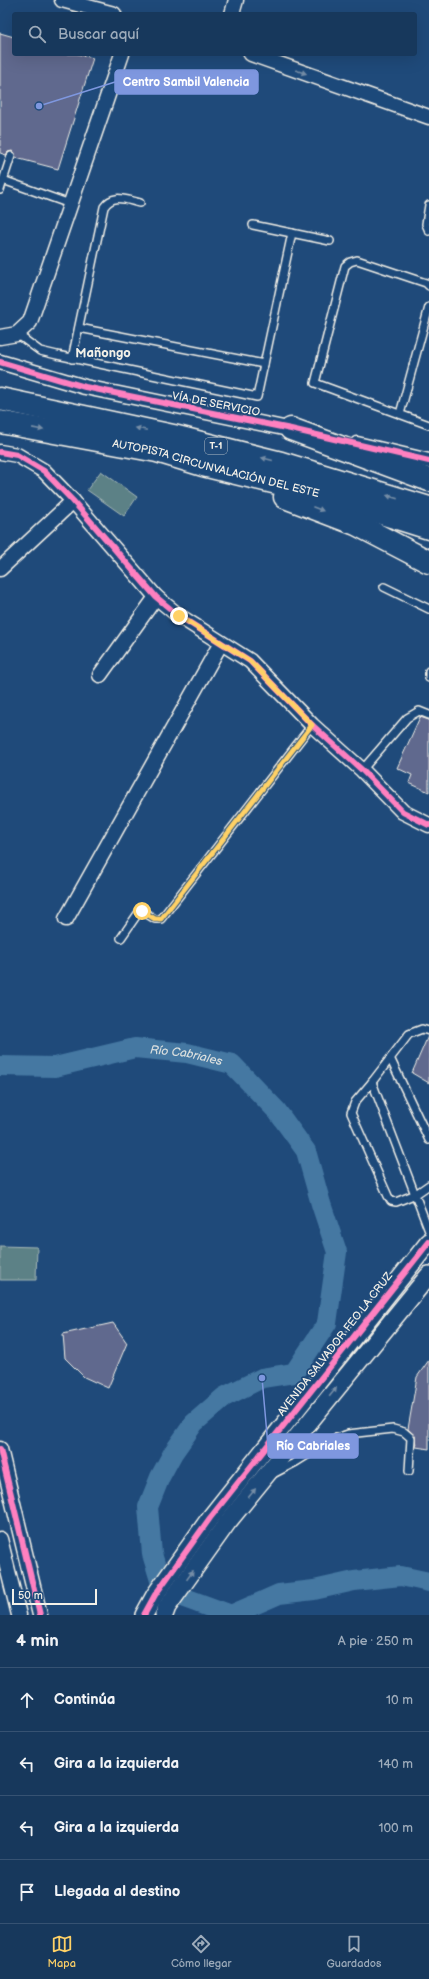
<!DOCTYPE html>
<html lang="es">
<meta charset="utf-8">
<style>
body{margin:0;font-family:"Balsamiq Sans",sans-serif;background:#244365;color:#f1f3f6}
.scale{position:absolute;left:12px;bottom:10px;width:85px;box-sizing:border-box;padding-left:4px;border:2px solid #f4f1e8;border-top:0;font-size:11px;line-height:14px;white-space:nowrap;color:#f4f1e8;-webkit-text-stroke:3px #1f4a7a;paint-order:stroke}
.stop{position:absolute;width:12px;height:12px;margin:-9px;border:3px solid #ffd166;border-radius:50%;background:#fff}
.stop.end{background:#ffd166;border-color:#fff;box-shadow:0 1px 4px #0008}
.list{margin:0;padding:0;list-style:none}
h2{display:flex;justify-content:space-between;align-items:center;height:52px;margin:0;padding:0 16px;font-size:17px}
h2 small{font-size:13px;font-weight:400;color:#9eacbb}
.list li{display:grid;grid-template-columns:26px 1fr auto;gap:12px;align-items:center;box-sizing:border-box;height:64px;padding:0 16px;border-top:1px solid #365272}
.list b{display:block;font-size:15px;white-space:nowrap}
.list em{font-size:13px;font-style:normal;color:#9eacbb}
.icon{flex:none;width:22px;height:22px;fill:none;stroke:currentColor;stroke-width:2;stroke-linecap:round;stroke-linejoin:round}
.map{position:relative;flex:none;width:429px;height:1615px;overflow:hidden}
.search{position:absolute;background:#17385c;box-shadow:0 4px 16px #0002;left:12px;right:12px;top:12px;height:44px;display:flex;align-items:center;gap:10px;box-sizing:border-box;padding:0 14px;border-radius:4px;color:#9eacbb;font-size:15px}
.sheet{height:308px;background:#17385c}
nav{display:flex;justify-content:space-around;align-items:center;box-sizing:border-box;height:56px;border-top:1px solid #365272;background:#17385c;font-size:11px;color:#9eacbb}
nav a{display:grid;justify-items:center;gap:2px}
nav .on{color:#ffd166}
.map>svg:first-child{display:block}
.green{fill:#5c8186;stroke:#a8b9b7}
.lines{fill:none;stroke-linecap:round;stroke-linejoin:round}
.river{stroke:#4578a2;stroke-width:20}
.building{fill:#61698e;stroke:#f4f1e8}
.service-casing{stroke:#f4f1e8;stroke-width:10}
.minor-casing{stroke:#f4f1e8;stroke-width:17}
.tertiary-casing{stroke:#f4f1e8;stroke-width:20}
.motorway-casing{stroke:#f4f1e8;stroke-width:25}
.service{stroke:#1f4a7a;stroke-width:7}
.minor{stroke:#1f4a7a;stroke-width:14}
.tertiary{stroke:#1f4a7a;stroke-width:17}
.motorway{stroke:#1f4a7a;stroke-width:22}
.cycleway-casing{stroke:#1f4a7a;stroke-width:8}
.cycleway{stroke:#ff80c0;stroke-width:6}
.oneway{fill:#748da6}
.route{stroke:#ffd166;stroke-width:5}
.labels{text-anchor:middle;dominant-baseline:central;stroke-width:3.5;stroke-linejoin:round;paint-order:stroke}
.shield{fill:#1f4a7a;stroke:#b4bfc7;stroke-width:1}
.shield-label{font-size:10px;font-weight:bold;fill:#f4f1e8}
.street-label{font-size:11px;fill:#f4f1e8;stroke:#1f4a7a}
.water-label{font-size:12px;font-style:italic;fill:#dadfde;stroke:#1f4a7a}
.quarter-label{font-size:13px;font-weight:bold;fill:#f4f1e8;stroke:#1f4a7a}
.leader{fill:none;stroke:#7e97df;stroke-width:1.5}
.callout-dot{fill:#7e97df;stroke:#1f4a7a;stroke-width:1.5}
.callout{fill:#7e97df;stroke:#7e97df;stroke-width:1.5}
.callout-label{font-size:12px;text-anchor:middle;font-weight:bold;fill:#fff}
</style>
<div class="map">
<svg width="429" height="1615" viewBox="0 0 429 1615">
<rect width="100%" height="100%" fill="#1f4a7a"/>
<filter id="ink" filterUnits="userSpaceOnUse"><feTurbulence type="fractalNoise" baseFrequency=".025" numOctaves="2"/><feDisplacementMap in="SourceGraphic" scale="8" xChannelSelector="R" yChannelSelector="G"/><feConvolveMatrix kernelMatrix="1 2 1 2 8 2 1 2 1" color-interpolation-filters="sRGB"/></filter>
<g filter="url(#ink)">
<g class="green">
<path d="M101 471 137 497 124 516 87 490Z"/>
<path d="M0 1246 37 1247 36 1280H0Z"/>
</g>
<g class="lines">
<path class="river" id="s1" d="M0 1066 55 1067 135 1048 187 1053 232 1064 277 1111 306 1151 321 1204 337 1252 327 1323 294 1373 262 1378 224 1397 194 1423 173 1453 160 1477 148 1507 152 1554 163 1590 231 1615 279 1594 314 1590 354 1581 401 1576 429 1582"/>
</g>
<g class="building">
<path d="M0 33 14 37V54H77L93 58 58 169 16 158 15 153 12 151 8 152 6 155 0 153Z"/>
<path d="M420 717 429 720V792L409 783 412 775 397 768Z"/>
<path d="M428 1036H429V1083L412 1073Z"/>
<path d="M113 1323 127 1343 108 1388 84 1377 65 1358 63 1334Z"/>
<path d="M429 1360V1449L416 1447 415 1436 408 1429 417 1377Z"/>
</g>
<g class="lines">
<g class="service-casing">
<g id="service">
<path d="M3 180 70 204"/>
<path d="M0 190 11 156"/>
<path d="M429 205 426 224 429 231"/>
<path d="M253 225 330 241"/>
<path d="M429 286 426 283 357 260 350 262 345 266 315 383 429 425"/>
<path d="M79 328 264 364"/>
<path d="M17 334 40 351 57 355 257 397 292 233"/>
<path d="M72 359 104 207C113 193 126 200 140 203"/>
<path d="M400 414 429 307"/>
<path d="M384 587 429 609"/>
<path d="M429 671V678"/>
<path d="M362 770 407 718 419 711 429 715"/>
<path d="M121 938 139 912 142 911 155 919H161L312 725"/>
<path d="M391 1060 429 1140"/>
<path d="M372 1082 409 1034 422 1029 429 1031"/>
<path d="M429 1185 416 1194 396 1202 391 1201 388 1196 351 1113 355 1102 372 1082 429 1231"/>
<path d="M273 1474 296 1462 333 1439 348 1434 393 1429 404 1432 411 1438 409 1471"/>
</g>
</g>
<g class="minor-casing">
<g id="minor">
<path d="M62 0 114 14"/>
<path d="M232 14 236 0"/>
<path d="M251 54 429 117"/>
<path d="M0 337 17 334 30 322 122 54"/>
<path d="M0 362 85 387 298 431"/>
<path d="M357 444 429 461"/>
<path d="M0 452 17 455 44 471 73 501 156 597 179 616 250 661 312 725 362 770 403 812 429 825"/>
<path d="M0 569 73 501"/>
<path d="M100 675 156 597"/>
<path d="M66 919 221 643"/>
<path d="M0 1449 40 1615"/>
<path d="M0 1539 19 1615"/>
</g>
</g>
<g class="tertiary-casing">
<g id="tertiary">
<path d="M144 1615 155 1595 210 1518 429 1242"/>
<path d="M164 1615 167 1607 227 1523 429 1275"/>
</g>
</g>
<g class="motorway-casing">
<g id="motorway">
<path d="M0 399 173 436 281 463 429 508"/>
<path id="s2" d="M0 422 157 451 203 465 318 493 429 528"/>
<path d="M291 429 429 480"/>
<path d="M285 497 356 524 429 562"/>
</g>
</g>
<use href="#service" class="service"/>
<use href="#minor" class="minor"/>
<use href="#tertiary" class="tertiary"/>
<use href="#motorway" class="motorway"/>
<g class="cycleway-casing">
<g id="cycleway">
<path d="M0 362 85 387 291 429 429 461"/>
<path d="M0 452 17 455 44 471 73 501 156 597 179 616 250 661 312 725 362 770 403 812 429 825"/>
<path d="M0 1449 40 1615"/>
<path d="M144 1615 155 1595 210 1518 429 1242"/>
</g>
</g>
<use href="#cycleway" class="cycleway"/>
</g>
<defs><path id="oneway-solid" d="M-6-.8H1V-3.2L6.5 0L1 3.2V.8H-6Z"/></defs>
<g class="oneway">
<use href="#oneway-solid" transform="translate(301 72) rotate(19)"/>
<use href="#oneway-solid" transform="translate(38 429) rotate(11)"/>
<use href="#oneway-solid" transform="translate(141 429) rotate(-168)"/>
<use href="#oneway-solid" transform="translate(267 459) rotate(-166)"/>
<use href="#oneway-solid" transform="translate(392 497) rotate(-163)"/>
<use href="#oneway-solid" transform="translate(318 509) rotate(21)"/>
<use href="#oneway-solid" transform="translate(333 1392) rotate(-51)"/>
<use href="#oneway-solid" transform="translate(252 1493) rotate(-51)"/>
<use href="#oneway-solid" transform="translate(190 1575) rotate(-55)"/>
</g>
</g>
<g class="lines" filter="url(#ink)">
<path class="route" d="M142 911 155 919H161L312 725 250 661 179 616"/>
</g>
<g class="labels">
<rect class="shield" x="205" y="438" width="22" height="16" rx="3"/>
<g class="shield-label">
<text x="216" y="446">T-1</text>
</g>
<g class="street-label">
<text transform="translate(216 404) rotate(11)">VÍA DE SERVICIO</text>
<text stroke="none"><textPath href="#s2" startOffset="221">AUTOPISTA CIRCUNVALACIÓN DEL ESTE</textPath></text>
<text transform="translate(335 1344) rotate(-52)">AVENIDA SALVADOR FEO LA CRUZ</text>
</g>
<g class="water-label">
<text stroke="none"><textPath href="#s1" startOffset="189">Río Cabriales</textPath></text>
</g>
<g class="quarter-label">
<text x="103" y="353">Mañongo</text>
</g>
</g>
<path class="leader" d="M39 106L115 82M262 1378L268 1446"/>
<g class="callout-dot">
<circle cx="39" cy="106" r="4"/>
<circle cx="262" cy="1378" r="4"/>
</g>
<g class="callout">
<rect x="115" y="70" width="143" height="24" rx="4"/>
<rect x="268" y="1434" width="90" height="24" rx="4"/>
</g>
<g class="callout-label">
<text x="186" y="86">Centro Sambil Valencia</text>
<text x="313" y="1450">Río Cabriales</text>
</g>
</svg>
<div class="scale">50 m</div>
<div class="stop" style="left:142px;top:911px"></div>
<div class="stop end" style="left:179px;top:616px"></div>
<div class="search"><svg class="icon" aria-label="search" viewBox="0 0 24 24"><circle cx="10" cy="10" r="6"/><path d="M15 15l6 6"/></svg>Buscar aquí</div>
</div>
<section class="sheet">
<h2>4 min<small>A pie · 250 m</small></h2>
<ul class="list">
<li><svg class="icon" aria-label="ahead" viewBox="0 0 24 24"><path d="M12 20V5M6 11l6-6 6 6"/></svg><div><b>Continúa</b></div><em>10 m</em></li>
<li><svg class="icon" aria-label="left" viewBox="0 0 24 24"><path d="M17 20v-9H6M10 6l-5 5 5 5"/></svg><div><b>Gira a la izquierda</b></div><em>140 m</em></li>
<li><svg class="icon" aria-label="left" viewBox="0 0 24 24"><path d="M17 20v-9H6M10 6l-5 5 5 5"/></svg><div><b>Gira a la izquierda</b></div><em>100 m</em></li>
<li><svg class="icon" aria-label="arrive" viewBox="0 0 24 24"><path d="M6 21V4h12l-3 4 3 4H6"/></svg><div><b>Llegada al destino</b></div></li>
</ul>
</section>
<nav>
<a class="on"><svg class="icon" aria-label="map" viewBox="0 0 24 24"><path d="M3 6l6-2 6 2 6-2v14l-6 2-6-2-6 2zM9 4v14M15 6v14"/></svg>Mapa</a>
<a><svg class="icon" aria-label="directions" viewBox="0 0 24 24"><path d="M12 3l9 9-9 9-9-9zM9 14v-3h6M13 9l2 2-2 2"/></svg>Cómo llegar</a>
<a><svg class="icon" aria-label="saved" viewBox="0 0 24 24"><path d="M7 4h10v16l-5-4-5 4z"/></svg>Guardados</a>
</nav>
